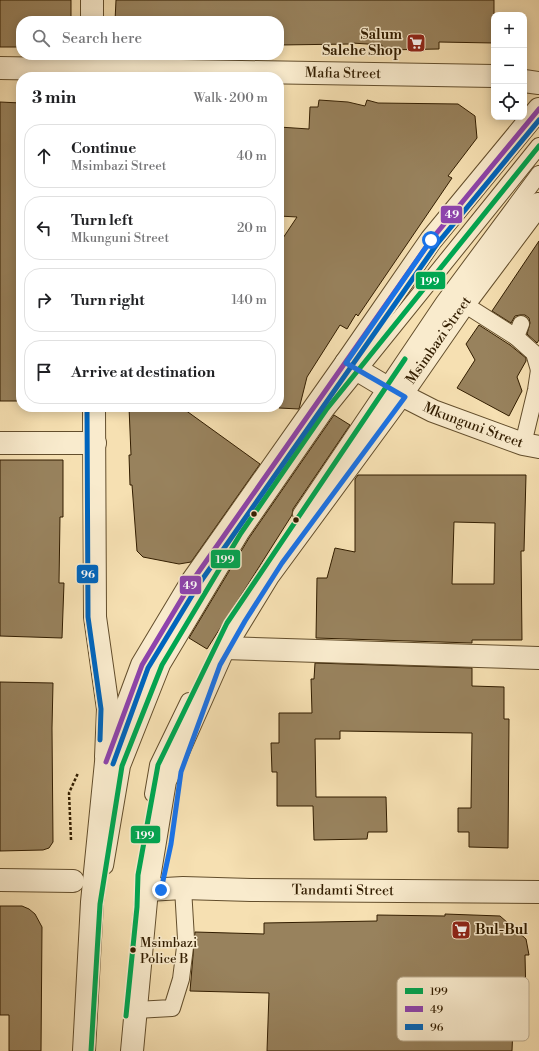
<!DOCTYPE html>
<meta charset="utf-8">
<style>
body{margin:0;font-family:"Libre Bodoni",serif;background:#f2f2f2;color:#202124}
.controls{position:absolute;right:12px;top:12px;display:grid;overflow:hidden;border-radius:8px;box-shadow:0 2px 10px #0003}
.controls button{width:36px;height:36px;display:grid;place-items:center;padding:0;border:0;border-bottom:1px solid #e0e0e0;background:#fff;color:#202124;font:20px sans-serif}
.stop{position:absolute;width:12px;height:12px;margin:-9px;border:3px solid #1a73e8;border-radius:50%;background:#fff}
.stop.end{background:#1a73e8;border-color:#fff;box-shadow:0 1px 4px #0008}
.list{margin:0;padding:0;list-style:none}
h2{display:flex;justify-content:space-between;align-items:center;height:52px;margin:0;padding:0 16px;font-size:17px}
h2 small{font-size:13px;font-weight:400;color:#757577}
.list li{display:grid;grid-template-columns:26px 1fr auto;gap:12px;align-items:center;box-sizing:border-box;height:64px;margin:0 8px 8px;padding:0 8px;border:1px solid #e0e0e0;border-radius:16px}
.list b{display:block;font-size:15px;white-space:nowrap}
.list p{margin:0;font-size:13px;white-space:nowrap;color:#757577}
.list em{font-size:13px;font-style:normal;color:#757577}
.icon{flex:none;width:22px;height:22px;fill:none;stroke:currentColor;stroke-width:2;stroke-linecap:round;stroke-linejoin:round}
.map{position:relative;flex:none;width:539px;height:1051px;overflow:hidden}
.search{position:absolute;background:#fff;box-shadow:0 2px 10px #0003;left:16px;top:16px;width:268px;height:44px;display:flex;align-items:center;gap:10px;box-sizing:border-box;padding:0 14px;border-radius:16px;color:#757577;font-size:15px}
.panel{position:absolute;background:#fff;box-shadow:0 2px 10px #0003;left:16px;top:72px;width:268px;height:340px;border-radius:16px}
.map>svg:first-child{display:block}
.building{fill:#98825d;stroke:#321d00;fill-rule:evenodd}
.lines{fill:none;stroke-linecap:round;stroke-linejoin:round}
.service-casing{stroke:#634e2c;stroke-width:18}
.minor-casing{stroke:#634e2c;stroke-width:24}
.tertiary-casing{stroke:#634e2c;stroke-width:24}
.path{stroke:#321d00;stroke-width:2.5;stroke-dasharray:3 2;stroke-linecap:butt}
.service{stroke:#f9ebcd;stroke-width:16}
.minor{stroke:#f9ebcd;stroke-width:22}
.tertiary{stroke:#f9ebcd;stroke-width:22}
.bus-1-casing{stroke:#f9ebcd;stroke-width:8}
.bus-2-casing{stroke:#f9ebcd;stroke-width:8}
.bus-3-casing{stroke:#f9ebcd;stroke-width:8}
.bus-1{stroke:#00a651;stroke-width:5}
.bus-2{stroke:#8e44ad;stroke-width:5}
.bus-3{stroke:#0065bd;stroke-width:5}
.route{stroke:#1a73e8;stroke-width:5}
.bus-dot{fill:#321d00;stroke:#f9ebcd;stroke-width:1.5}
.labels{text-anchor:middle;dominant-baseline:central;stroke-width:3;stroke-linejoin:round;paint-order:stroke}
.bus-label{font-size:13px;fill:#321d00;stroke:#f9ebcd;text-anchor:start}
.poi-label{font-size:14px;font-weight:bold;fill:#321d00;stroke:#f9ebcd;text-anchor:end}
.street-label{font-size:14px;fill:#321d00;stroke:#f9ebcd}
.key{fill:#f9ebcd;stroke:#bdad90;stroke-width:1}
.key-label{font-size:11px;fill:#321d00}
.line-badge{stroke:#f9ebcd;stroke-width:1.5}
.badge-label{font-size:11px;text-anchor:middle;font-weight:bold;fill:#fff}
</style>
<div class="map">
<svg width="539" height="1051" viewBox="0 0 539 1051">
<rect width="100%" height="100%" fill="#f6e0b2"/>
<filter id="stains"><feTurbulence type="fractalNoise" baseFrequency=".005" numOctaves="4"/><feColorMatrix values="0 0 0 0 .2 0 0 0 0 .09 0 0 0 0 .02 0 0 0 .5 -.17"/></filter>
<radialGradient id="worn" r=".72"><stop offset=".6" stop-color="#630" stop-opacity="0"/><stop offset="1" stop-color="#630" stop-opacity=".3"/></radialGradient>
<g class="building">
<path d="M0 0H71V21H21V47H0Z"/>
<path d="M116 0H494V43L439 42V49L382 50V45L352 43 351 44 279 45V21H115Z"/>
<path d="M319 100 348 102 365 106 367 100 378 103 458 104 475 116 477 138 448 176 452 178 358 316 356 314 347 329 340 325 307 377 299 409 279 408V244L297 217 279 216V127L309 129 310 107H318Z"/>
<path d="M0 102 21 103V401H0Z"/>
<path d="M539 241V340L537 343 527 334 530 323 529 318 525 315H520L515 316 511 323 492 311Z"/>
<path d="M479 325 510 345 526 358V361L517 377 522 391 509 416 457 388 475 360 466 344Z"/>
<path d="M129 407H181L260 464 191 562 179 564 143 557 137 551 132 485H130L129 455H131Z"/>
<path d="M334 415 350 425 293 509 292 515 207 649 189 638 249 538Z"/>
<path d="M0 460H63V517H60L59 583H64L62 638 0 636Z"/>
<path d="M358 475H526L524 551H521L522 640H472V643L316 638 317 578H327L335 548 355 552V479ZM454 522 495 523 494 584H452Z"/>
<path d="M315 663 472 668V686L504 687V719H509L508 848 469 847V832H458V808H471L472 733 340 731V739H315L316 797H386L387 832H368L367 839 314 840 313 806H277V772H272L271 743H279V713H312L311 679H314Z"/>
<path d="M0 682 53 683 52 728 53 842 49 848 43 850 0 851Z"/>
<path d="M0 906H22L29 909 35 914 42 927 41 1051H9V1015H0Z"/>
<path d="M445 914 500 916 526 939 529 955H525L526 1000H514L512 1051H267L269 993 190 991 195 932 264 934V923L377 921V915L445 916Z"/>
</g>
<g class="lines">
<g class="service-casing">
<g id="service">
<path d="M464 304 516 337 534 353 539 370"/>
<path d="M516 337 521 324"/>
<path d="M523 444 536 390 539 370"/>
<path d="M301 514 444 302 539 174"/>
<path d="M153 794 158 765 189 701"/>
<path d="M105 866 122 766 162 665 241 533 326 410 539 146"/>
<path d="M136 1010 172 1008 181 979 186 939 183 888"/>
</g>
</g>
<g class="minor-casing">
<g id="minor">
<path d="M92 0V21"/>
<path id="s1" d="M0 68 494 76"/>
<path d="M524 81 539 83"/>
<path id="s2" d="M346 363 386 387 433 411 523 444 539 447"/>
<path d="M94 407 95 617 108 709 106 757"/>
<path d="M0 443H95"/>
<path d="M224 648 539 658"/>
<path d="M0 880 73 881"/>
<path id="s3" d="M147 890 183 888 251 890 539 892"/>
</g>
</g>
<g class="tertiary-casing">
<g id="tertiary">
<path d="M84 1051 92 902 106 762 142 665 193 580 346 363 431 240 539 109"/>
<path id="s4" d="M132 1051 147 890 165 781 224 648 268 576 401 395 464 304 539 204"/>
</g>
</g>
<path class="path" d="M71 840 69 793 78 773"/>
<use href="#service" class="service"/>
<use href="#minor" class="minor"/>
<use href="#tertiary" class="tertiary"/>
<g class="bus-1-casing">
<g id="bus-1">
<path d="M126 1016 137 907 138 875 158 765 227 623 405 359"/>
<path d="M91 1051 100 904 122 766 162 665 241 533 326 410 539 146"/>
</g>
</g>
<g class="bus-2-casing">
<path id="bus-2" d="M106 762 142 665 193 580 431 240 539 109"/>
</g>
<g class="bus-3-casing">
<g id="bus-3">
<path d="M87 407 88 617 101 709 100 740"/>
<path d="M113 764 148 668 199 584 437 244 539 120"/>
</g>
</g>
<use href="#bus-1" class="bus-1"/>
<use href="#bus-2" class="bus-2"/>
<use href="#bus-3" class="bus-3"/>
</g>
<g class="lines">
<path class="route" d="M161 890 171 844 181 772 220 665 245 621 282 563 405 397 346 363 431 240"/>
</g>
<defs>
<g id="supermarket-square" transform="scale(1)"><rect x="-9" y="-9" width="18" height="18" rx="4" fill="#8f2418" stroke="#f9ebcd"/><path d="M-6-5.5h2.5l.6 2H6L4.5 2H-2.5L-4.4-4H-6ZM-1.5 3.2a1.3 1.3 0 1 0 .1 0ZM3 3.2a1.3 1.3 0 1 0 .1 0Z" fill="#fff"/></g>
</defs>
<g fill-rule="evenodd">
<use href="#supermarket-square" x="416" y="43"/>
<use href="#supermarket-square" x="461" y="930"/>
</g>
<g class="bus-dot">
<circle cx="254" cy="514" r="3.5"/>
<circle cx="296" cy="520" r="3.5"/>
<circle cx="133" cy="950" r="3.5"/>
</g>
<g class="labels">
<g class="bus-label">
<text x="140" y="943">Msimbazi<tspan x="140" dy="16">Police B</tspan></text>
</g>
<g class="poi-label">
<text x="402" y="35">Salum<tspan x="402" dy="16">Salehe Shop</tspan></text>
<text x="475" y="930" text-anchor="start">Bul-Bul</text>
</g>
<g class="street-label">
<text stroke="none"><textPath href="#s1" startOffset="343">Mafia Street</textPath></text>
<text stroke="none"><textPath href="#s4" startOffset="793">Msimbazi Street</textPath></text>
<text stroke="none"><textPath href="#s2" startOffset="142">Mkunguni Street</textPath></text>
<text stroke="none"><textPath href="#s3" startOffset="196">Tandamti Street</textPath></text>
</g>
</g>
<rect x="397" y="977" width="132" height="64" rx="6" class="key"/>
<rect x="405" y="988" width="18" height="6" fill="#00a651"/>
<rect x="405" y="1006" width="18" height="6" fill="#8e44ad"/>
<rect x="405" y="1024" width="18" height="6" fill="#0065bd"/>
<g class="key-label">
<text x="430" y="995">199</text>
<text x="430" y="1013">49</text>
<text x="430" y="1031">96</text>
</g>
<g class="line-badge">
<rect x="440" y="205" width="23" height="19" rx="4" fill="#8e44ad"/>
<rect x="415" y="271" width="31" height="19" rx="4" fill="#00a651"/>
<rect x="210" y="549" width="31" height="20" rx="4" fill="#00a651"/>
<rect x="76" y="564" width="23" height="20" rx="4" fill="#0065bd"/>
<rect x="179" y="575" width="23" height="20" rx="4" fill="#8e44ad"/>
<rect x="130" y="825" width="31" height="19" rx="4" fill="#00a651"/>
</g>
<g class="badge-label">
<text x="452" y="218">49</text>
<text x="430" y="285">199</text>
<text x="225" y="563">199</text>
<text x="88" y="578">96</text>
<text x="190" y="589">49</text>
<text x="145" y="839">199</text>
</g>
<rect width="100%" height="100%" filter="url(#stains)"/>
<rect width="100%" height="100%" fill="url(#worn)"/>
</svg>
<div class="controls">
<button>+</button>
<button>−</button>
<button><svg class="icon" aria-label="locate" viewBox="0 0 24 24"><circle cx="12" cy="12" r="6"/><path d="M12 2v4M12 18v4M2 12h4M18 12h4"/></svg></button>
</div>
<div class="stop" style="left:431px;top:240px"></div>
<div class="stop end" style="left:161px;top:890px"></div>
<div class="search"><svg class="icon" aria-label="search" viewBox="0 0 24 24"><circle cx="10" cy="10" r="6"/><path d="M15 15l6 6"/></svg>Search here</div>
<section class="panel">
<h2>3 min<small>Walk · 200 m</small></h2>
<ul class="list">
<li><svg class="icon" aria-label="ahead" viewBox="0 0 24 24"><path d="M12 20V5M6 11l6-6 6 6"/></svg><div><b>Continue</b><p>Msimbazi Street</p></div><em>40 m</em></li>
<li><svg class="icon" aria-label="left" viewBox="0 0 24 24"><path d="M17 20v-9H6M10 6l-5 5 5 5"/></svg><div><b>Turn left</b><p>Mkunguni Street</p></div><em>20 m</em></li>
<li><svg class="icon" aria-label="right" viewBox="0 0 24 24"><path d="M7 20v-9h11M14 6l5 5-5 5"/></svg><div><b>Turn right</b></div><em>140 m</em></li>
<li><svg class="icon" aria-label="arrive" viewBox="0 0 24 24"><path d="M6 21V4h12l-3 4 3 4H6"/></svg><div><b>Arrive at destination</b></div></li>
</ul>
</section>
</div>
